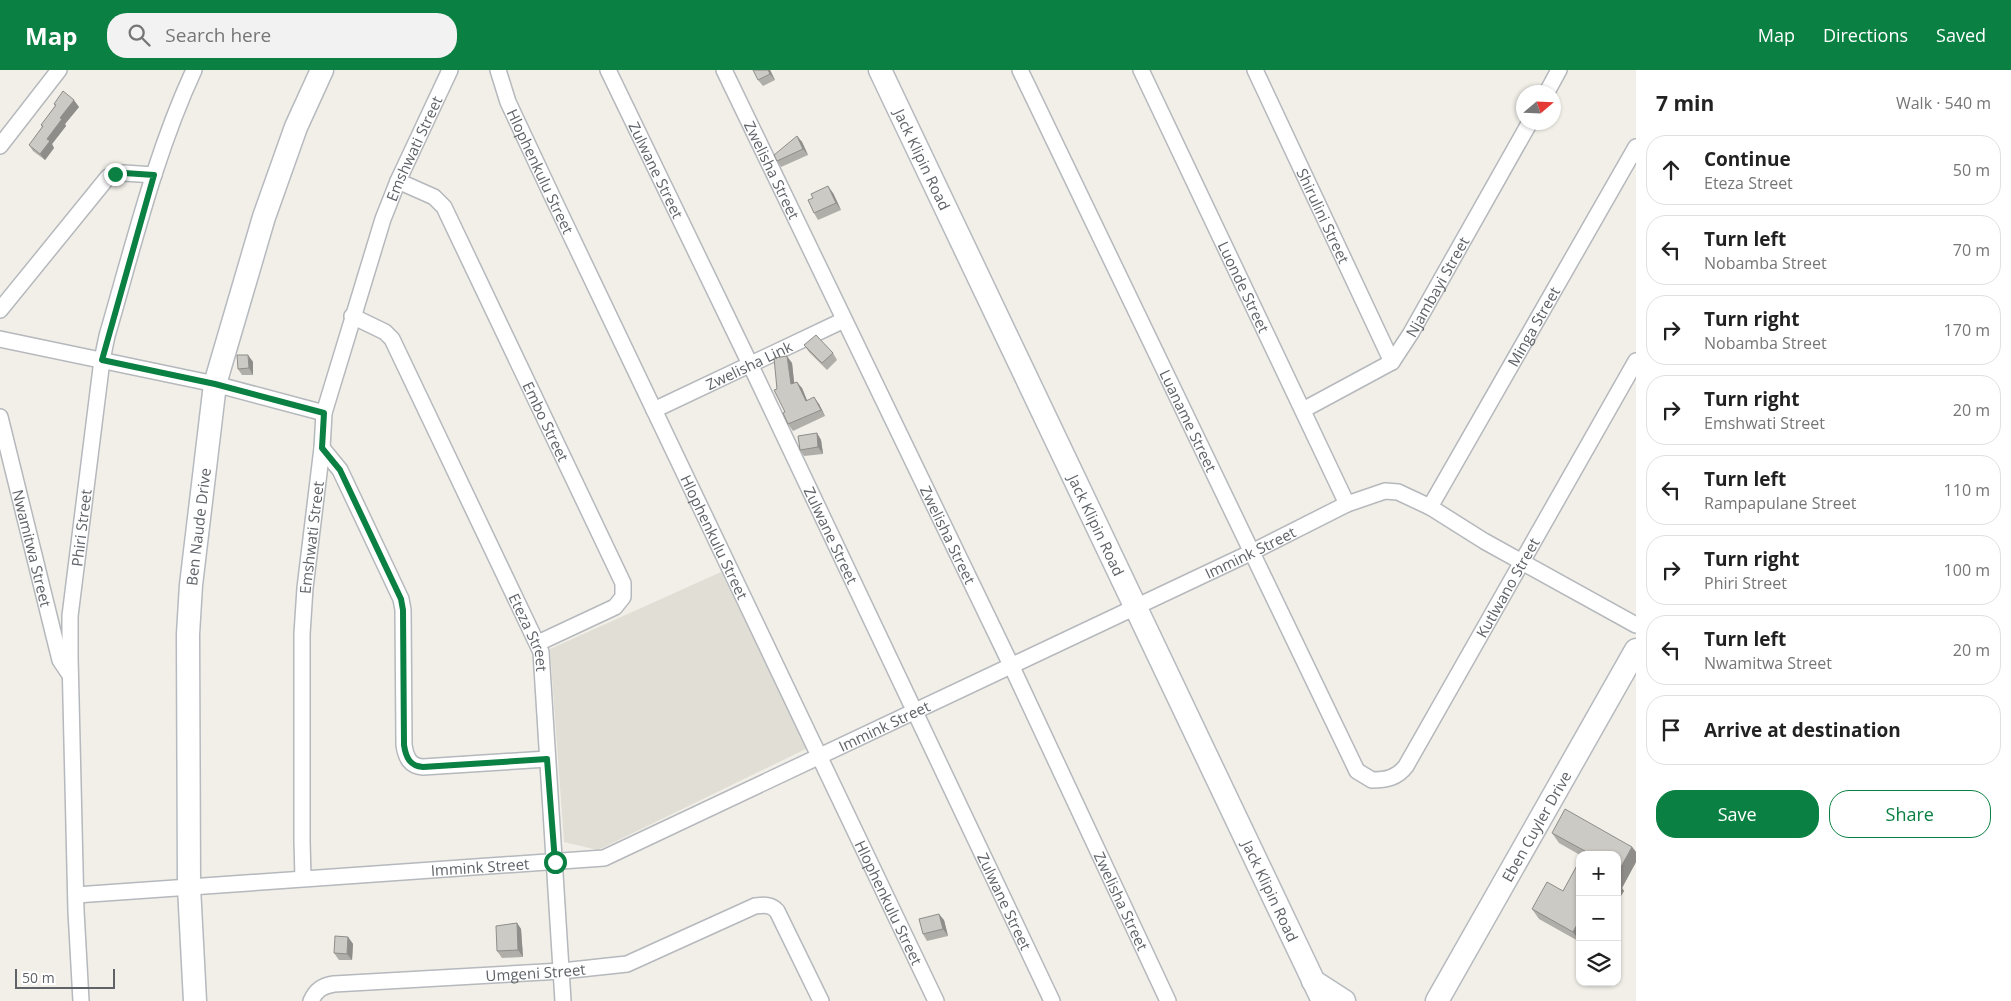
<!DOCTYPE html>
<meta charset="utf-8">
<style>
body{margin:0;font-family:"Open Sans",sans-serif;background:#f2f2f2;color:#222}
.controls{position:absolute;right:15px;bottom:15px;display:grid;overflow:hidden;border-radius:10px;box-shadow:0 1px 4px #0004}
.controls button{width:45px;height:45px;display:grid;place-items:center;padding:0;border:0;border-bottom:1px solid #e0e0e0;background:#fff;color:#222;font:25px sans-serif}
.compass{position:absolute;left:1516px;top:15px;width:45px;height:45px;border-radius:50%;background:#fff;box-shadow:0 1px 4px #0004;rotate:71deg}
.scale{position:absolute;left:15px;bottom:12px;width:100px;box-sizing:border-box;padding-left:5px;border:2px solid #5f6368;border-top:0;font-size:14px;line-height:18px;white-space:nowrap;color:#5f6368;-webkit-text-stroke:4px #fff;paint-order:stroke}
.stop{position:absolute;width:15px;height:15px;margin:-11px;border:4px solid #0b8043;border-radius:50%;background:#fff}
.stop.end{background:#0b8043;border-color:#fff;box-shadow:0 1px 5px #0008}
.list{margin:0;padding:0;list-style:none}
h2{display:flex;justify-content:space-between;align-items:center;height:65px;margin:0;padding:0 20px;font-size:21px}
h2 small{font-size:16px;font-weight:400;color:#767676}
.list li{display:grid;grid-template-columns:32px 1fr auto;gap:15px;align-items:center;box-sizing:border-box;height:70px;margin:0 10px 10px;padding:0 10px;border:1px solid #e0e0e0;border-radius:20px}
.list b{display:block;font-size:19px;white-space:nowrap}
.list p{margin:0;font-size:16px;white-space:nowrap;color:#767676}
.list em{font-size:16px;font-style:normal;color:#767676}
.actions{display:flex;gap:10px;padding:15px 20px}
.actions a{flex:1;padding:11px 0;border:1px solid #0b8043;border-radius:20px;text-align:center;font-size:18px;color:#0b8043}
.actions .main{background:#0b8043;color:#fff}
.icon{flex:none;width:28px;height:28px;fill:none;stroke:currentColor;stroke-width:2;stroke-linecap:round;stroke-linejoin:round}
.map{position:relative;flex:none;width:1636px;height:931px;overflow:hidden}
header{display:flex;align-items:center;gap:30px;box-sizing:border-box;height:70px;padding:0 25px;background:#0b8043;color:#fff}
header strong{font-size:24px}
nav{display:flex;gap:28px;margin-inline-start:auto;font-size:18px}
.search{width:350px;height:45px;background:#f2f2f2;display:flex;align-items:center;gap:12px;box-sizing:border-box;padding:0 18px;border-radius:20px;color:#767676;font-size:19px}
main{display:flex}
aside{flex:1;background:#fff}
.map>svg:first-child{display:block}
.education{fill:#e1ded6}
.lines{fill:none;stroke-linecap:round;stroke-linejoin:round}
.street-casing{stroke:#b5b8bc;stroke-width:18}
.secondary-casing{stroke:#b6babf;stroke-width:25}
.street{stroke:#fff;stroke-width:15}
.secondary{stroke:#fff;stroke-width:22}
.wall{fill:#afaea9}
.shaded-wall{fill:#8f8d8a}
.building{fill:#cccac5;stroke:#8f8d8a}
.route{stroke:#0b8043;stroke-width:6}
.labels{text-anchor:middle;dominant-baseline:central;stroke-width:5;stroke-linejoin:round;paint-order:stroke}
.street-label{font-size:15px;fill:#5f6368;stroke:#fff}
</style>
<header>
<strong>Map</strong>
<div class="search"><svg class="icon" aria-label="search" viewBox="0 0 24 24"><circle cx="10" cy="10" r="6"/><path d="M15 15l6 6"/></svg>Search here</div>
<nav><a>Map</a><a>Directions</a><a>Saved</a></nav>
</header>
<main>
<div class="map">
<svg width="1636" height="931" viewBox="0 0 1636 931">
<rect width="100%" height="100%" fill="#f1efe8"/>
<path class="education" d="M721 502 808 678 598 780 564 772 550 579Z"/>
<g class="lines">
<g class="street-casing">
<g id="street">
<path id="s1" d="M498 0 508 32 552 126 936 931"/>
<path id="s2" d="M608 0 750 294 1052 931"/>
<path id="s3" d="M724 0 1011 595 1168 931"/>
<path id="s4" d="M1020 0 1357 701 1372 710C1386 710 1397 708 1406 696L1636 291"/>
<path id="s5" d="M1141 0 1347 434"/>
<path id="s6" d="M1255 0 1392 292"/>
<path d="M1547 22 1559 0"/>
<path d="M0 76 59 0"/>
<path id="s7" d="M398 111 434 127 444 137 623 513V527L615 537 538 573"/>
<path d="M0 240 108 107 124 103 154 105"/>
<path id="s8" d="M352 246 385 262 392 269 541 582 563 931"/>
<path d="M0 269 215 314 324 343"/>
<path id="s9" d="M654 340 844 250"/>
<path id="s10" d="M1303 340 1392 292 1411 263 1530 52"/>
<path id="s11" d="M0 347 55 570 60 590 70 605"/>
<path d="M322 378 340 400 401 529 403 540 404 675C406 688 410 696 423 697L547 689"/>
<path id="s12" d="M1430 437 1636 77"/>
<path id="s13" d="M303 808 302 771V564L305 518 322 378 324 343 383 149 398 111 450 0"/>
<path id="s14" d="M76 825 604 788 1252 482 1347 434 1385 421 1398 422 1430 437 1484 471 1636 555"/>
<path id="s15" d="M81 931 76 841 70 587V546L102 290 107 266C133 177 155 84 194 0"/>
<path id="s16" d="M311 931C316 920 322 916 334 914L562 901 627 894 755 836C764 835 771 834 777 841L821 931"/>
</g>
</g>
<g class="secondary-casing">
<g id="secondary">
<path id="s17" d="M880 0 1323 931"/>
<path d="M1313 911 1344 931"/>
<path id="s18" d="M195 931 189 817 188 564 191 515 215 314 264 147 296 57 322 0"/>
<path id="s19" d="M1437 931 1636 580"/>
</g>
</g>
<use href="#street" class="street"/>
<use href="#secondary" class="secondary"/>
</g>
<g class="wall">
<path d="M770 0 775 10 763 16 758 10Z"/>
<path d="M54 34 79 37 65 54 66 56 52 74 54 78 45 90 33 81 29 75 42 57 41 55 55 36Z"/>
<path d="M797 66 802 72 808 85 781 97 777 91Z"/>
<path d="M833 123 841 140 818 150 814 143Z"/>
<path d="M804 275 833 283 837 290 827 300 809 282Z"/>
<path d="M248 285 253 292V305H242L238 299Z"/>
<path d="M792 293 794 313 802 318 807 330 819 334 825 346 793 361 788 354 785 342 777 319Z"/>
<path d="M817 363 821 370 823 384 804 386 800 380Z"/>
<path d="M1552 763 1632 777 1636 782V792L1622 818 1624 821 1617 832V785H1580L1559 773Z"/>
<path d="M1580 790V872L1539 849 1532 839 1563 821Z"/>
<path d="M944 850 948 866 927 871 923 864Z"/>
<path d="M517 853 521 859 523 887 502 888 497 881Z"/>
<path d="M348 867 353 874 352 890H339L334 883Z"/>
</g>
<g class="shaded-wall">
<path d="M768 0H770L775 10 770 4Z"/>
<path d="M74 30 79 37 65 54 66 56 52 74 54 78 45 90 40 84 47 69 60 48Z"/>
<path d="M797 66 802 72 808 85 803 79Z"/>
<path d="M828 116 833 123 841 140 836 133Z"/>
<path d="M248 285 253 292V305L249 298Z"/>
<path d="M787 286 792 293 795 320 791 314Z"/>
<path d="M797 312 802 318 810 338 806 331Z"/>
<path d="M814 327 819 334 825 346 821 340Z"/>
<path d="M817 363 821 370 823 384 818 377Z"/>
<path d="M1632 777 1636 782V792L1622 818 1624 821 1617 832V804Z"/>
<path d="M939 844 944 850 948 866 943 859Z"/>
<path d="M1579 851 1580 852V872L1573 862Z"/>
<path d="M517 853 521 859 523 887 518 880Z"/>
<path d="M348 867 353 874 352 890 347 884Z"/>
</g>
<g class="building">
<path d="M753 0H768L770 4 758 10Z"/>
<path d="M63 21 74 30 60 48 62 49 47 69 50 71 40 84 29 75 43 56 41 55 56 35 54 34Z"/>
<path d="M797 66 803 79 777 91 774 85Z"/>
<path d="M828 116 836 133 814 143 808 130 813 128 811 124Z"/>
<path d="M816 265 833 283 822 293 804 275Z"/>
<path d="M237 285H248L249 298 238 299Z"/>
<path d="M787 286 791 314 797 312 806 331 814 327 821 340 788 354 783 343 785 342 774 320 777 319 774 288Z"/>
<path d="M817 363 818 377 800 380 798 366Z"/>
<path d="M1565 739 1632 777 1617 804V785H1583L1585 781 1552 763Z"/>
<path d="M1580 790V851H1579L1573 862 1532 839 1547 812 1563 821Z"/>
<path d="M939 844 943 859 923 864 919 849Z"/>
<path d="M517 853 518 880 497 881 496 856Z"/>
<path d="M335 866 348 867 347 884 334 883Z"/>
</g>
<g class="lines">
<path class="route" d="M115 104 124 103 154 105 102 290 215 314 324 343 322 378 340 400 401 529 403 540 404 675C406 688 410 696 423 697L547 689 555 792"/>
</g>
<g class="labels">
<g class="street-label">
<text stroke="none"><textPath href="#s13" startOffset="746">Emshwati Street</textPath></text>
<text stroke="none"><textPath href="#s17" startOffset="99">Jack Klipin Road</textPath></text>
<text stroke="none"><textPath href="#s2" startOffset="111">Zulwane Street</textPath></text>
<text stroke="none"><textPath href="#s3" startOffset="111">Zwelisha Street</textPath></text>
<text stroke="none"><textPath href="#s1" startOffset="110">Hlophenkulu Street</textPath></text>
<text stroke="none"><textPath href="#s6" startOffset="161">Shirulini Street</textPath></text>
<text stroke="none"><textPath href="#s5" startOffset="240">Luonde Street</textPath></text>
<text stroke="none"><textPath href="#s10" startOffset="189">Njambayi Street</textPath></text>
<text stroke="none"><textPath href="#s12" startOffset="208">Minga Street</textPath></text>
<text stroke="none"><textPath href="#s9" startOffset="105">Zwelisha Link</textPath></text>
<text stroke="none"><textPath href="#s7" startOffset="291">Embo Street</textPath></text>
<text stroke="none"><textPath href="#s4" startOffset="389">Luaname Street</textPath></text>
<text stroke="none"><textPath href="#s17" startOffset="504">Jack Klipin Road</textPath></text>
<text stroke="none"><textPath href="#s18" startOffset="475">Ben Naude Drive</textPath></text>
<text stroke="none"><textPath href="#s15" startOffset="474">Phiri Street</textPath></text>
<text stroke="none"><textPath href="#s2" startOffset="516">Zulwane Street</textPath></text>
<text stroke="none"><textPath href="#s3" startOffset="516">Zwelisha Street</textPath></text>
<text stroke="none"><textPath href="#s1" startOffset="515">Hlophenkulu Street</textPath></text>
<text stroke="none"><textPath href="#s13" startOffset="341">Emshwati Street</textPath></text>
<text stroke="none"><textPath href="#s11" startOffset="135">Nwamitwa Street</textPath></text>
<text stroke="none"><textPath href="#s14" startOffset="1244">Immink Street</textPath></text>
<text stroke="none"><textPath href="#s4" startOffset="1039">Kutlwano Street</textPath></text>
<text stroke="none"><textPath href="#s8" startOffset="371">Eteza Street</textPath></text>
<text stroke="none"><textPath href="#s14" startOffset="839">Immink Street</textPath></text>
<text stroke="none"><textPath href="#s19" startOffset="201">Eben Cuyler Drive</textPath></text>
<text stroke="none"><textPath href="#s14" startOffset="405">Immink Street</textPath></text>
<text stroke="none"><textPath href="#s17" startOffset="909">Jack Klipin Road</textPath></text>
<text stroke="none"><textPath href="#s2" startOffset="921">Zulwane Street</textPath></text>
<text stroke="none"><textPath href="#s3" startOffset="921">Zwelisha Street</textPath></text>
<text stroke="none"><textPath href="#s1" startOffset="920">Hlophenkulu Street</textPath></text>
<text stroke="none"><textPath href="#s16" startOffset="232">Umgeni Street</textPath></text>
</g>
</g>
</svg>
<div class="controls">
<button>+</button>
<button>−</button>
<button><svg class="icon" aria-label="layers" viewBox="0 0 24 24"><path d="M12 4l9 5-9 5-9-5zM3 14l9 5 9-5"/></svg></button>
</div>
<svg class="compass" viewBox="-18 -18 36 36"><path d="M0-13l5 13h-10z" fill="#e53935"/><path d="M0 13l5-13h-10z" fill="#767676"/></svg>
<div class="scale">50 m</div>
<div class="stop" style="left:555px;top:792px"></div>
<div class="stop end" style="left:115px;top:104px"></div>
</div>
<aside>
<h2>7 min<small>Walk · 540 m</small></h2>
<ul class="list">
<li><svg class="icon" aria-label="ahead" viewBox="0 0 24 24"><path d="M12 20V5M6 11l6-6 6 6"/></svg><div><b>Continue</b><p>Eteza Street</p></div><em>50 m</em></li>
<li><svg class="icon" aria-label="left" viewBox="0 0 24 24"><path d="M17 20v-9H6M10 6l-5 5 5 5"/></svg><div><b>Turn left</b><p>Nobamba Street</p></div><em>70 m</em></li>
<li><svg class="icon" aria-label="right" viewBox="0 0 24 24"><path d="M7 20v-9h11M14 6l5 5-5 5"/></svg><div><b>Turn right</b><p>Nobamba Street</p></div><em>170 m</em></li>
<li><svg class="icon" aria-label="right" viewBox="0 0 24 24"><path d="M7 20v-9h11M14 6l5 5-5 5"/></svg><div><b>Turn right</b><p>Emshwati Street</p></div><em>20 m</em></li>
<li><svg class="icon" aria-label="left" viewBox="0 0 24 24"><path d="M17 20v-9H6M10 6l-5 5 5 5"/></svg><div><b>Turn left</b><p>Rampapulane Street</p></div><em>110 m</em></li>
<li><svg class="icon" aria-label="right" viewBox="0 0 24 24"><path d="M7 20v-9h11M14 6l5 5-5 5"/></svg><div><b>Turn right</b><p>Phiri Street</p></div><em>100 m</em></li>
<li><svg class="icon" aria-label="left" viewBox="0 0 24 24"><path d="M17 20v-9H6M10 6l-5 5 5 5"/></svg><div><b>Turn left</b><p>Nwamitwa Street</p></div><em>20 m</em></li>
<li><svg class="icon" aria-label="arrive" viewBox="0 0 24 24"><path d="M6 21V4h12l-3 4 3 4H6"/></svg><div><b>Arrive at destination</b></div></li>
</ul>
<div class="actions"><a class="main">Save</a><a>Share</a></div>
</aside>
</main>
